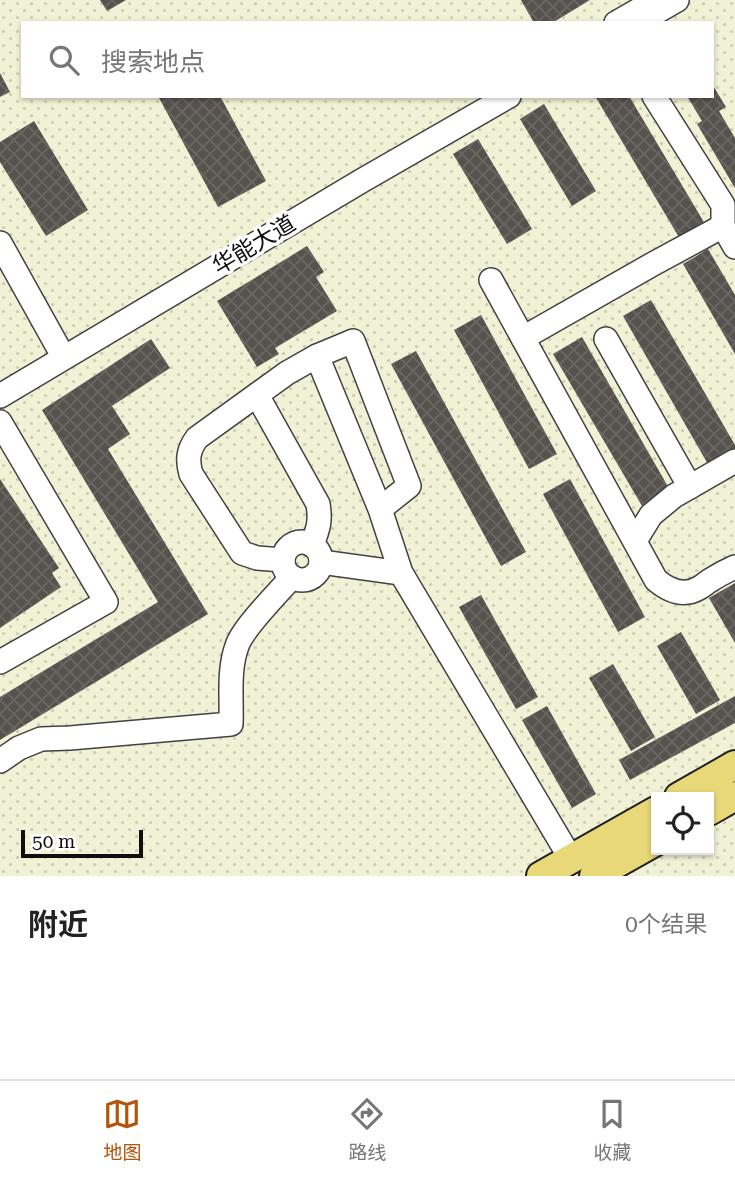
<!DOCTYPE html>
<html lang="zh">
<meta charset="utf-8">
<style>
body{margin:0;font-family:"Roboto Serif","Noto Sans SC",serif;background:#f2f2f2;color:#222}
.controls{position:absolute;right:21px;bottom:21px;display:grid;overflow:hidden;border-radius:0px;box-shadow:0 2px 5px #0004}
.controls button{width:63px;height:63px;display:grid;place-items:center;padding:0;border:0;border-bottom:2px solid #e0e0e0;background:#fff;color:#222;font:35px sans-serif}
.scale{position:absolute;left:21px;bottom:18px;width:122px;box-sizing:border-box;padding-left:7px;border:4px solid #0f0f0f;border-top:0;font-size:19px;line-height:24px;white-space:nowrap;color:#0f0f0f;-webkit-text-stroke:5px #fff;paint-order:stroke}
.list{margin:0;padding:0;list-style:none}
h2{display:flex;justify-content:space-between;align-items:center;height:91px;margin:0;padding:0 28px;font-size:30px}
h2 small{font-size:23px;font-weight:400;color:#767676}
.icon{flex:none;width:38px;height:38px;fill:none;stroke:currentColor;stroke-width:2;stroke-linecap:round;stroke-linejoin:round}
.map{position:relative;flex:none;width:735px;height:876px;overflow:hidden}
.search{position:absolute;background:#fff;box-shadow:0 2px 5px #0004;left:21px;right:21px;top:21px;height:77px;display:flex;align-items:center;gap:18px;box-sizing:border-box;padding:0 24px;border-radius:0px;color:#767676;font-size:26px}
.sheet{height:203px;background:#fff}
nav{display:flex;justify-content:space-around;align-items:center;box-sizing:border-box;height:98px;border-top:2px solid #e0e0e0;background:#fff;font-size:19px;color:#767676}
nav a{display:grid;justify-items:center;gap:4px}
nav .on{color:#b45309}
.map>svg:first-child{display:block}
.farmland{fill:url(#farmland-dots);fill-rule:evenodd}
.building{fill:url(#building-cross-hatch)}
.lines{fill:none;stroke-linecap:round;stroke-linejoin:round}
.minor-casing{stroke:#424242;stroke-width:26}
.major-casing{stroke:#202020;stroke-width:32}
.minor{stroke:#fff;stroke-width:23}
.major{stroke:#e8d878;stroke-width:28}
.labels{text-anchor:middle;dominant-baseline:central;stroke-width:7;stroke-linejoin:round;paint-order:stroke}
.street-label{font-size:23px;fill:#0f0f0f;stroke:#fff}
</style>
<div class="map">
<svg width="735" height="876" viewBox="0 0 735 876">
<defs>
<pattern id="farmland-dots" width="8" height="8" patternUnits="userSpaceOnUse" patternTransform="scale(1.75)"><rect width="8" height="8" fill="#f1f1d5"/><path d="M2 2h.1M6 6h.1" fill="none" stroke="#cdcdb6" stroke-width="1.8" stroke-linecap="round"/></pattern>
<pattern id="building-cross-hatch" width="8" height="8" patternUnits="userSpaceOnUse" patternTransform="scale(1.75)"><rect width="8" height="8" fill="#57524d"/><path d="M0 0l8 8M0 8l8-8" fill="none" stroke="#6a6662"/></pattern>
</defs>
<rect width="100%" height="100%" fill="#fdfcf3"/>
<path class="farmland" d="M0 0H735V876H0ZM23 23H712V96H23ZM656 797H709V850H656Z"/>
<g class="building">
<path d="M100 0H126L107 11Z"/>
<path d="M521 0H590L552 23H534Z"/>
<path d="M0 73 10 92 0 97Z"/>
<path d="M712 84 726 107 719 111 735 138V188L697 124 702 121 687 96H712Z"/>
<path d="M158 96H220L266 181 218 207Z"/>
<path d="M595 96H629L705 224 680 239Z"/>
<path d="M544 104 596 191 572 206 520 119Z"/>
<path d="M34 121 88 210 46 236 0 162V142Z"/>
<path d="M478 139 532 229 507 244 453 154Z"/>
<path d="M307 246 324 272 316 277 337 311 275 348 279 354 257 367 217 301Z"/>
<path d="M708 249 735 295V354L683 264Z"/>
<path d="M651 300 735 445V451L709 466 623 316Z"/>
<path d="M481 315 557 454 529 469 454 330Z"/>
<path d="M582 337 670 490 642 506 553 354Z"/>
<path d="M151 339 170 368 112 406 130 434 108 449 208 614 0 740V697L158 602 42 410Z"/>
<path d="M416 351 526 552 501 566 391 364Z"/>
<path d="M0 479 59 568 52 573 61 587 0 628Z"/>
<path d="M570 479 645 617 618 632 543 494Z"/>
<path d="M735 583V643L709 598Z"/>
<path d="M481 595 538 697 516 709 459 607Z"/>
<path d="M681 632 720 700 696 714 657 646Z"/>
<path d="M613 664 655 737 631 751 589 678Z"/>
<path d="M735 696V723L630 780 619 760Z"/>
<path d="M547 706 596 794 572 808 522 720Z"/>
</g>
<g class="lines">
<g class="minor-casing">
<g id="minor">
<path d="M646 18 677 0"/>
<path d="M616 23 656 0"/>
<path d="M654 96 723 205V226L735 247"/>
<path d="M0 243 59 349"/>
<path d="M491 280 656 580C669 591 684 597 699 588 703 586 706 583 709 581 717 576 726 571 735 567"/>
<path d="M523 338 653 264 723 226"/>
<path d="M606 339 690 487"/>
<path d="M257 395 318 504C321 522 318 529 312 545"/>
<path d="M0 396 363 180 509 96"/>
<path d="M0 422 106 602 0 662"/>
<path d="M380 509 317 356 353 341 409 486 380 509 401 573 571 859"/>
<path d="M635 541 651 515 674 496 735 461"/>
<circle cx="302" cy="561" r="19"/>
<path d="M283 560 257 558 242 553 191 474C187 460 188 450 197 438L287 373 317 356"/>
<path d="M321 562 401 573"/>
<path d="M0 761 19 748 41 739 70 738 231 724C232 699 228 670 237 646 242 629 278 593 292 577"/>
</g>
</g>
<g class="major-casing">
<g id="major">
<path d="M679 797 735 765"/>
<path d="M709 811 735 796"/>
<path d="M541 876 656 811"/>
<path d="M594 876 656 841"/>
</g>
</g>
<use href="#minor" class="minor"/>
<use href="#major" class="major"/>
</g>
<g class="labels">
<g class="street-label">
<text transform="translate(254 245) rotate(-31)">华能大道</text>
</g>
</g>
</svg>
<div class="controls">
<button><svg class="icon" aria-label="locate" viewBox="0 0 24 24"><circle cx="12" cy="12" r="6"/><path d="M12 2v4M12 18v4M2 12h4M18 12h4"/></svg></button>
</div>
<div class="scale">50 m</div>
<div class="search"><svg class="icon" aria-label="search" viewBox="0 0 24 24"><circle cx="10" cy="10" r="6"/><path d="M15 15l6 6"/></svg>搜索地点</div>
</div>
<section class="sheet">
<h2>附近<small>0个结果</small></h2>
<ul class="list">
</ul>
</section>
<nav>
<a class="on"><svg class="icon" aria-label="map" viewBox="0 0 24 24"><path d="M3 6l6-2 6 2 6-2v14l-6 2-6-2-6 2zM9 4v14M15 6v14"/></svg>地图</a>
<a><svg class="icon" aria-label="directions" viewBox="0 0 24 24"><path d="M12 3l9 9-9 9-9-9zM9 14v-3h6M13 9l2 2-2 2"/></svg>路线</a>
<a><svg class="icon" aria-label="saved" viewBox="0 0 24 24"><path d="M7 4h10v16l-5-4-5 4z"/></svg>收藏</a>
</nav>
